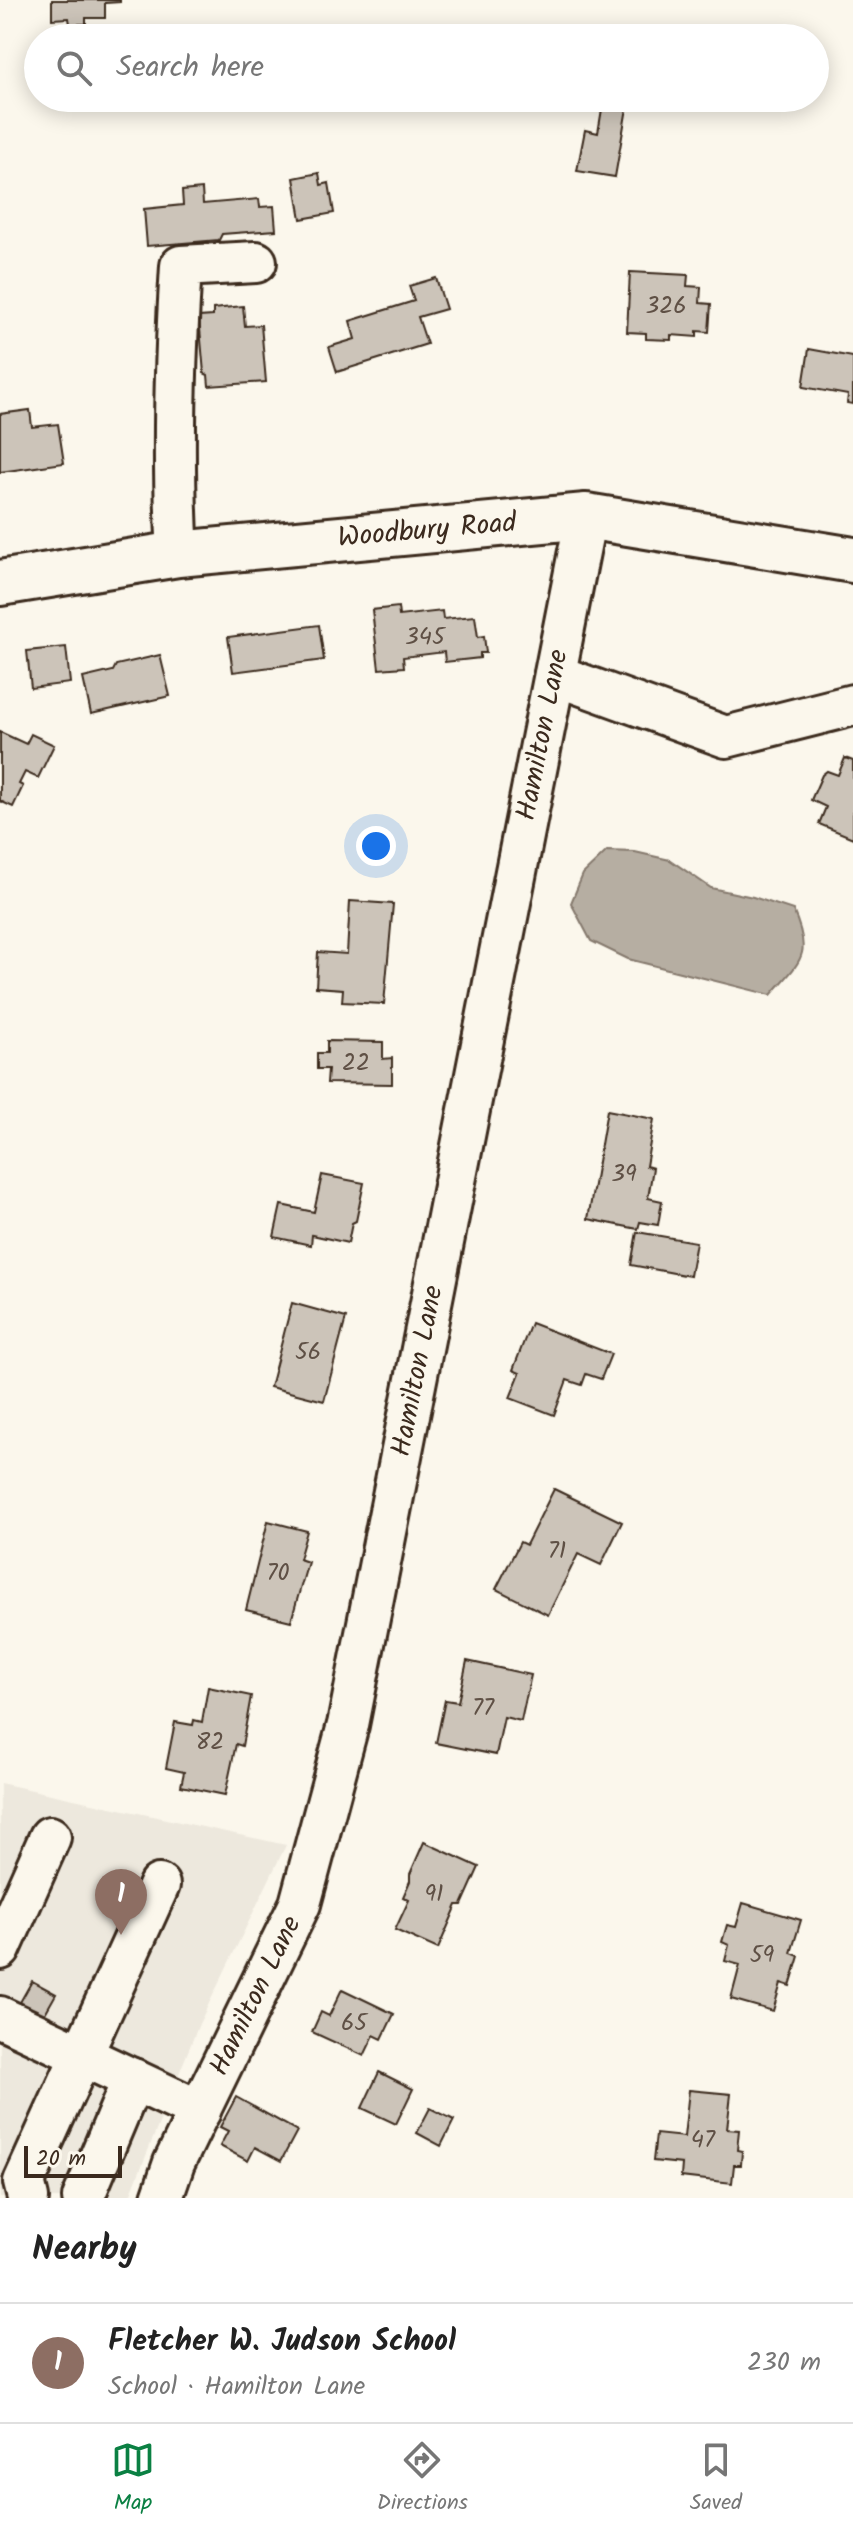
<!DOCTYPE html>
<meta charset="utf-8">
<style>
body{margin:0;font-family:Kalam,sans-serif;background:#f6f6f6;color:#222}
.scale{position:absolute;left:24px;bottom:20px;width:98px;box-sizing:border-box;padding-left:8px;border:4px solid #3b2a1e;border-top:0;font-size:22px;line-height:28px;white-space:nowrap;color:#3b2a1e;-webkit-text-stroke:6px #fbf7ec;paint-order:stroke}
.you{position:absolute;left:376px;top:846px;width:28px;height:28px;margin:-20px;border:6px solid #fff;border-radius:50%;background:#1a73e8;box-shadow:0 0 0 12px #1a73e833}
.badge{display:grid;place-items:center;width:52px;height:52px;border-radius:50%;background:#0b8043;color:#fff;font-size:26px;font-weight:700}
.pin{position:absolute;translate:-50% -66px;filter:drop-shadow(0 2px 4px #0008)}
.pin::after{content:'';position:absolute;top:42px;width:28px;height:24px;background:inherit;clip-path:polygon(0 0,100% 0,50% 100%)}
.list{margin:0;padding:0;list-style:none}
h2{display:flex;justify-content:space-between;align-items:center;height:104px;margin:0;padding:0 32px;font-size:34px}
h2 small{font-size:26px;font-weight:400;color:#767676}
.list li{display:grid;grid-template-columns:52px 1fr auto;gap:24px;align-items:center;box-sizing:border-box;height:120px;padding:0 32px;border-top:2px solid #e0e0e0}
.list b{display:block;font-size:30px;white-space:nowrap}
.list p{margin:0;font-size:26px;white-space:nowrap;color:#767676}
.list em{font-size:26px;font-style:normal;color:#767676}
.icon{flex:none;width:44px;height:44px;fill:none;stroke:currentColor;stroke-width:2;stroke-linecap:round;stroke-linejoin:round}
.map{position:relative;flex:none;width:853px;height:2198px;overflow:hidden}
.search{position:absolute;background:#fff;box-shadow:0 4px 20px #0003;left:24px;right:24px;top:24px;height:88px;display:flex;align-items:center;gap:20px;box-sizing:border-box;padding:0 28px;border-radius:44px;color:#767676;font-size:30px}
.sheet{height:224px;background:#fff}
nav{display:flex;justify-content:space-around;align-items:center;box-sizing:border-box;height:112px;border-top:2px solid #e0e0e0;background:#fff;font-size:22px;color:#767676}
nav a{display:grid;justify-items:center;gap:4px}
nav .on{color:#0b8043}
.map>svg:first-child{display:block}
.built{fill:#ede8dd}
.water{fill:#b6aea2;stroke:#85796d;stroke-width:2}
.building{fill:#ccc4b9;stroke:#3b2a1e;stroke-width:2}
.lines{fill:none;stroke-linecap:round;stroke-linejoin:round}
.minor-casing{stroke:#3b2a1e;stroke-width:46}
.major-casing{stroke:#3b2a1e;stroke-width:50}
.minor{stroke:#fbf7ec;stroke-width:40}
.major{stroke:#fbf7ec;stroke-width:44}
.labels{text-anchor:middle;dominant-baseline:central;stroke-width:6;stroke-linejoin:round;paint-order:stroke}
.number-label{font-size:24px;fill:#5f5045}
.street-label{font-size:28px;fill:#3b2a1e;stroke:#fbf7ec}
</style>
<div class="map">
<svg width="853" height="2198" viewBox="0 0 853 2198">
<rect width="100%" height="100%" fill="#fbf7ec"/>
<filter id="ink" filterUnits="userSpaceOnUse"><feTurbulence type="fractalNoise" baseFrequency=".0125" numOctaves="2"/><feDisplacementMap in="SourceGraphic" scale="16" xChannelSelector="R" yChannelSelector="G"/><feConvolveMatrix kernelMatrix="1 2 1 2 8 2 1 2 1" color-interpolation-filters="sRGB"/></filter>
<g filter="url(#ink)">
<path class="built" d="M0 1783 286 1845 199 2024 129 2198H0Z"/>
<path class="water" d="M607 851 635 852 670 860 711 888 753 897 793 910C813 956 801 960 771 995L628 959 591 941 571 903 583 874Z"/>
<g class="building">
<path d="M52 0H120V2L105 3V18H86V24H70L69 18 52 19Z"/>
<path d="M603 103 627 108 615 177 577 171 585 130 598 133Z"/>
<path d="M319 173 321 185 329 183 334 213 301 219 294 178Z"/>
<path d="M202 189 203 204 259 199 260 207 274 206 276 230 222 234 219 240 147 246 144 209 183 205 182 191Z"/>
<path d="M630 272 688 275 687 286 701 287 700 303 711 304 709 332 697 331V337L671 335V340L646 339V333L627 332Z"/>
<path d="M436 278 446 309 418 317 427 344 337 372 329 347 355 339 350 321 414 301 409 286Z"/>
<path d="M243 306 245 326 261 325 266 382 209 386 208 375 204 373 199 317 213 316V309Z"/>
<path d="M809 349 853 357V404L847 403 848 395 803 387Z"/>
<path d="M30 410 32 427 58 424 64 463 0 472V414Z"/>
<path d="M398 607 399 616 442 611 443 619 475 616 478 637 484 636 486 653H480V658L445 662 444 652 403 657 404 667 379 669 372 610Z"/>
<path d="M319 625 324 660 233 672 228 637Z"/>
<path d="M66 647 70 683 31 688 27 651Z"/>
<path d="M160 655 170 696 91 714 83 678 113 671 116 665Z"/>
<path d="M0 732 26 744 31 734 54 745 38 778 25 772 19 784 23 786 13 807 0 801Z"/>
<path d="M845 758 853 761V838L819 824 826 807 811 800 822 775 827 771 838 775Z"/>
<path d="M350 901 393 904 384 1004 342 1002 343 989 316 987 318 952 347 954Z"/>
<path d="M327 1041 383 1042V1059L392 1058V1084L327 1083 328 1069H317V1053H327Z"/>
<path d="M607 1110 654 1119 646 1166 653 1168 648 1198 662 1201 658 1225 640 1222 638 1229 588 1219Z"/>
<path d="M322 1175 364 1183 356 1221 352 1223 348 1243 312 1235 311 1245 274 1237 281 1205 314 1212Z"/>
<path d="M637 1232 696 1242 690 1276 631 1265Z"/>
<path d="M292 1303 346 1318 324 1401 270 1387Z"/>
<path d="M531 1323 611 1354 601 1379 586 1374 582 1385 567 1380 554 1415 510 1398 520 1373 513 1370Z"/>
<path d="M554 1489 622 1522 601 1565 578 1554 548 1615 496 1589 520 1542 526 1545Z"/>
<path d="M268 1521 307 1531 299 1559 308 1562 291 1621 246 1610Z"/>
<path d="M467 1661 531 1675 521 1721 504 1717 496 1755 436 1743 445 1700 458 1702Z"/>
<path d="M208 1687 251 1696 242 1746 236 1744 225 1795 181 1786 184 1772 166 1768 175 1722 193 1725 194 1720 202 1722Z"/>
<path d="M424 1842 479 1867 462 1905H457L438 1949 395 1930 409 1900 403 1897 410 1881V1874Z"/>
<path d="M743 1903 801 1920 791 1953 799 1956 790 1986 781 1983 773 2011 731 1999 740 1965 725 1961 729 1945 722 1942 727 1925 736 1927Z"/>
<path d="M32 1981 56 1994 43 2017 19 2004Z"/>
<path d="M342 1989 394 2014 382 2039 374 2035 364 2056 312 2032 321 2012 329 2016Z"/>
<path d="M379 2072 413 2089 396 2124 362 2108Z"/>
<path d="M689 2090 731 2094 727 2129 739 2130 737 2150 742 2151 741 2165H734L732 2183 681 2177 682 2164 653 2161 656 2134 684 2137Z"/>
<path d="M236 2097 297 2131 281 2161 255 2147 248 2161 220 2146 228 2131 220 2127Z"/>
<path d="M430 2108 454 2120 441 2146 417 2133Z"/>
</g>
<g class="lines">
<g class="minor-casing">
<g id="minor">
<path d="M178 554C172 458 175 363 181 266L256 262"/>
<path d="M555 675 726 737 853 705"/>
<path d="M0 1949 50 1837"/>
<path d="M0 2017 200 2111"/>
<path d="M28 2198 24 2182 159 1885"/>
<path d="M83 2198 133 2079"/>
<path d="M162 2198 174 2163 300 1904 348 1725 586 516"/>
</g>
</g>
<g class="major-casing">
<path id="major" d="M0 583 178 554 586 516 853 560"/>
</g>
<use href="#minor" class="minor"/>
<use href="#major" class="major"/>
</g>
</g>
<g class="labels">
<g class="number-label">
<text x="666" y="306">326</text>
<text x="425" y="637">345</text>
<text x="356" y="1063">22</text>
<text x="624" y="1174">39</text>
<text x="308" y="1352">56</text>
<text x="557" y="1551">71</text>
<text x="278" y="1573">70</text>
<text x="483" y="1708">77</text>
<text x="210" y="1742">82</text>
<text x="434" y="1894">91</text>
<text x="762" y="1955">59</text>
<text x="354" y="2023">65</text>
<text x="703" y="2140">47</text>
</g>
<g class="street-label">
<text transform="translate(427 531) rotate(-5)">Woodbury Road</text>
<text transform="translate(543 735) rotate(-79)">Hamilton Lane</text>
<text transform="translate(418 1371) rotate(-79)">Hamilton Lane</text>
<text transform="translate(256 1996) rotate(-64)">Hamilton Lane</text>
</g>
</g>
</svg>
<div class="scale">20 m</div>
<div class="you"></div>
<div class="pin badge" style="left:121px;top:1935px;background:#8d6e63">1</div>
<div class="search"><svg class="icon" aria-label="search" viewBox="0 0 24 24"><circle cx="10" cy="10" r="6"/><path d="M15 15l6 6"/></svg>Search here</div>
</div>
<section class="sheet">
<h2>Nearby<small></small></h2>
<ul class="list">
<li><span class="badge" style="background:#8d6e63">1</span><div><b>Fletcher W. Judson School</b><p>School · Hamilton Lane</p></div><em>230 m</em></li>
</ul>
</section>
<nav>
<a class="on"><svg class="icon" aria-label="map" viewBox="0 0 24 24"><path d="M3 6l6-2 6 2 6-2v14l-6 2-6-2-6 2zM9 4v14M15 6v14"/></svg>Map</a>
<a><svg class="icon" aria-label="directions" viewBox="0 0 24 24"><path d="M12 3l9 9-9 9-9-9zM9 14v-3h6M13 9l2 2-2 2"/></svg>Directions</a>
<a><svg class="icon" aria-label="saved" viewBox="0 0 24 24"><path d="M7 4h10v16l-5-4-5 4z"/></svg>Saved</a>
</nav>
